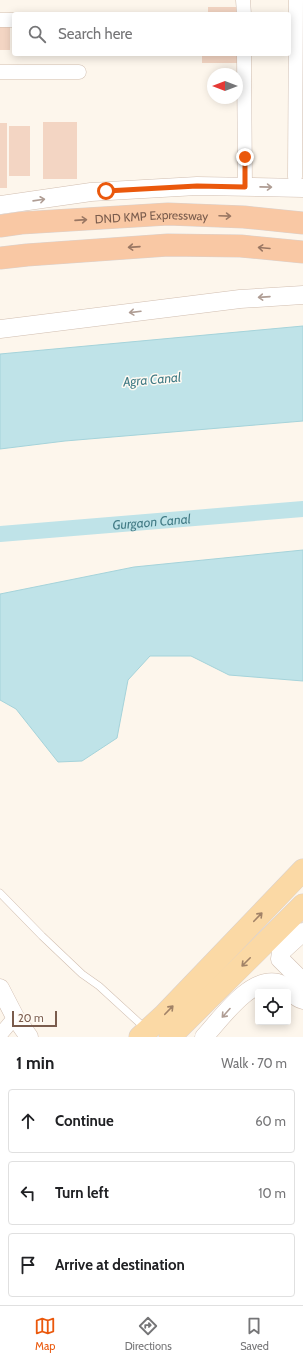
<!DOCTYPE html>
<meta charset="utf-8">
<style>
body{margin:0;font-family:Cabin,sans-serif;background:#f6f6f6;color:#202124}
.controls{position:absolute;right:12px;bottom:12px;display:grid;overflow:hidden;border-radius:4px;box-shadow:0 2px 10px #0003}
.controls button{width:36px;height:36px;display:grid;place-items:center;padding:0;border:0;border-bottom:1px solid #e0e0e0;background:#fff;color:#202124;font:20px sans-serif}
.compass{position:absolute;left:207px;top:68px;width:36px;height:36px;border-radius:50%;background:#fff;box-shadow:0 2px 10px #0003;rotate:270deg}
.scale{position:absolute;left:12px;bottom:10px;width:45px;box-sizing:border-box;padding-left:4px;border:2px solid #7a5c4d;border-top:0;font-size:11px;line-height:14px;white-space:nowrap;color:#7a5c4d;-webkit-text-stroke:3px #fffaf3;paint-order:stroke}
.stop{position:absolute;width:12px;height:12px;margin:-9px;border:3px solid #ea580c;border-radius:50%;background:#fff}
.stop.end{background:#ea580c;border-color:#fff;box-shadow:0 1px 4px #0008}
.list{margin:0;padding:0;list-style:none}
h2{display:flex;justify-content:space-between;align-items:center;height:52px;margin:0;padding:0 16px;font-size:17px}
h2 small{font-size:13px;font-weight:400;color:#757577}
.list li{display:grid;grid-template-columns:26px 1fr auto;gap:12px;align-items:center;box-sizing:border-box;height:64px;margin:0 8px 8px;padding:0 8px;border:1px solid #e0e0e0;border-radius:4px}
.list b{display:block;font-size:15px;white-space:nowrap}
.list em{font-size:13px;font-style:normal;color:#757577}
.icon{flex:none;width:22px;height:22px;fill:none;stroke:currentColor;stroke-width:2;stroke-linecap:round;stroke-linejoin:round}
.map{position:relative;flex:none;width:303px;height:1037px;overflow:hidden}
.search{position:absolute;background:#fff;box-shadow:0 2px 10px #0003;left:12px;right:12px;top:12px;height:44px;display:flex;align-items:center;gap:10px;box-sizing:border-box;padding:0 14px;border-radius:4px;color:#757577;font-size:15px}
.sheet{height:268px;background:#fff}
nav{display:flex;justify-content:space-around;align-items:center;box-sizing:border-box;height:56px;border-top:1px solid #e0e0e0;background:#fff;font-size:11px;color:#757577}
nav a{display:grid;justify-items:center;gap:2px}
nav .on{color:#ea580c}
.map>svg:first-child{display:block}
.water{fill:#bfe3e8;stroke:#a5d3da}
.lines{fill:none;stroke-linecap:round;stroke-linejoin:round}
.canal{stroke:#bfe3e8;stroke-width:16}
.building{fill:#f3d5c3}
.service-casing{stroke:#d1beb0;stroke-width:8}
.minor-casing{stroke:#d1beb0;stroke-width:15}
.tertiary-casing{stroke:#d1beb0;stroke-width:19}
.primary-casing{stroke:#dad1cd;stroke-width:23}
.trunk-casing{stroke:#dad1cd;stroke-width:23}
.service{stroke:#fff;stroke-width:7}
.minor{stroke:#fff;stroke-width:14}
.tertiary{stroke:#fff;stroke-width:18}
.primary{stroke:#fbd9a5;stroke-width:22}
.trunk{stroke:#f9c8a4;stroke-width:22}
.oneway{stroke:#af9d94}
.oneway2{stroke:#9a7763}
.oneway3{stroke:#a18267}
.route{stroke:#ea580c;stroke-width:5}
.labels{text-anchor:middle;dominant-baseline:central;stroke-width:3;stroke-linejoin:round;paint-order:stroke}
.street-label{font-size:12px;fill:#7a5c4d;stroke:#fffaf3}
.water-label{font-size:13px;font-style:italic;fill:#437c86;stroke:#fffaf3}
</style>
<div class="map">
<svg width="303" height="1037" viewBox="0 0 303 1037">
<rect width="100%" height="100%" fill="#fdf6ec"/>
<g class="water">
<path d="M303 326V421L65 441 0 449V354Z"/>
<path d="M303 550V681L229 675 191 656H150L128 680 117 738 82 761 58 762 16 709 0 700V594L134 567Z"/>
</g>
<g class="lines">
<path class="canal" id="s1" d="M0 534 303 509"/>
</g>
<g class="building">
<rect x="208" y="7" width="29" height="7"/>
<rect x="0" y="23" width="10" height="27"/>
<rect x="202" y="54" width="36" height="9"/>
<rect x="43" y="122" width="34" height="57"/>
<rect x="0" y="123" width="7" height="65"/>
<rect x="9" y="126" width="21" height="50"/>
</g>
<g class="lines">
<g class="service-casing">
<path id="service" d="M0 893 42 936 82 974 99 986 146 1029"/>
</g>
<g class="minor-casing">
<g id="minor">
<path d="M243 0 244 14"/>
<path d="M0 20H14"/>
<path d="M244 54 245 187"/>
<path d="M0 72H79"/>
<path d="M295 177 296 0"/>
<path d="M0 1035 15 1017"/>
</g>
</g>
<g class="tertiary-casing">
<g id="tertiary">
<path d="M0 205 91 192 197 186 303 188"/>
<path d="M0 329 240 299 303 295"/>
<path d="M303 932 281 952 280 959 303 982"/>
<path d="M0 988 15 1017 29 1037"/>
<path d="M204 1037C221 1019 250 976 278 983 287 985 293 998 303 1000"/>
</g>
</g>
<g class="primary-casing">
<g id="primary">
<path d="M140 1037 164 1015 303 870"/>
<path d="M170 1037 303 905"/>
</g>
</g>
<g class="trunk-casing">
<g id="trunk">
<path id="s2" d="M0 226 21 223 168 214 244 217 303 223"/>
<path d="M0 258 27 255 168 245 241 246 303 252"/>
</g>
</g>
<use href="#service" class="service"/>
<use href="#minor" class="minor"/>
<use href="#tertiary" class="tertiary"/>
<use href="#primary" class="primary"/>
<use href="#trunk" class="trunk"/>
</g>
<defs><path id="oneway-shaft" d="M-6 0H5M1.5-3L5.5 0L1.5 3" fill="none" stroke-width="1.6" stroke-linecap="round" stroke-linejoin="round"/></defs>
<g class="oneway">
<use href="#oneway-shaft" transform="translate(266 187) rotate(1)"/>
<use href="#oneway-shaft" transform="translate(39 200) rotate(-8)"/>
<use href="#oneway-shaft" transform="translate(264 297) rotate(176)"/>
<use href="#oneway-shaft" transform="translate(135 312) rotate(173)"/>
<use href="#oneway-shaft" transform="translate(226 1013) rotate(132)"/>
</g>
<g class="oneway2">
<use href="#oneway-shaft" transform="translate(225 216) rotate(2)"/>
<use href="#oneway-shaft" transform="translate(81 220) rotate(-4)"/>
<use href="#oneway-shaft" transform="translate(134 247) rotate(176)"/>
<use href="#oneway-shaft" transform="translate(264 248) rotate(-175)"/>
</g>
<g class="oneway3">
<use href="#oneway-shaft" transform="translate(258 917) rotate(-46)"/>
<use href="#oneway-shaft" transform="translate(246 962) rotate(135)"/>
<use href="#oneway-shaft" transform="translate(169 1010) rotate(-46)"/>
</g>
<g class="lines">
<path class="route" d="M106 191 197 186 245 187V157"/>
</g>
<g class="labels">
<g class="street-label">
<text stroke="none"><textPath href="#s2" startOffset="152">DND KMP Expressway</textPath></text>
</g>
<g class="water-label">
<text transform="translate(152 379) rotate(-5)">Agra Canal</text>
<text stroke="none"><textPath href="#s1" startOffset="152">Gurgaon Canal</textPath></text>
</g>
</g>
</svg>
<div class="controls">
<button><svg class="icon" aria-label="locate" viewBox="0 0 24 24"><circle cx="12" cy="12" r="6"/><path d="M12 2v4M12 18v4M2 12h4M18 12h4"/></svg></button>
</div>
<svg class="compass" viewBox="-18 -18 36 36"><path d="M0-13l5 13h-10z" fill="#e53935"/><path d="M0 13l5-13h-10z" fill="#757577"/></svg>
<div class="scale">20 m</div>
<div class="stop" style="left:106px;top:191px"></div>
<div class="stop end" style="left:245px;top:157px"></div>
<div class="search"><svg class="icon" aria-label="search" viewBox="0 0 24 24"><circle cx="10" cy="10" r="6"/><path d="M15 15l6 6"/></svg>Search here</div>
</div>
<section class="sheet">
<h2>1 min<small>Walk · 70 m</small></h2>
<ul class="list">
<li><svg class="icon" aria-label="ahead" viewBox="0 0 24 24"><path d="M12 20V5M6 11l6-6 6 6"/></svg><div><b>Continue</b></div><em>60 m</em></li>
<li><svg class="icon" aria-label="left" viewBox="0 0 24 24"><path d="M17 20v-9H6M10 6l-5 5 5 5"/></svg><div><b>Turn left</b></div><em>10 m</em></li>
<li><svg class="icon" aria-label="arrive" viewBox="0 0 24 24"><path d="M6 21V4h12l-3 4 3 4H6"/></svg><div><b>Arrive at destination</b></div></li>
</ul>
</section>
<nav>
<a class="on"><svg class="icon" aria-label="map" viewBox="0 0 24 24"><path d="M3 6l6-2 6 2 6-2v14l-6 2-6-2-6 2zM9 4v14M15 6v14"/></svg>Map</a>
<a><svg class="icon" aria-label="directions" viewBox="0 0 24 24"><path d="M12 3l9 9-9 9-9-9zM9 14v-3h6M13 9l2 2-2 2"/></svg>Directions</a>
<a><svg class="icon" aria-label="saved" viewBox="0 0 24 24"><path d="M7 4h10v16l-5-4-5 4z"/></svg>Saved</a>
</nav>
